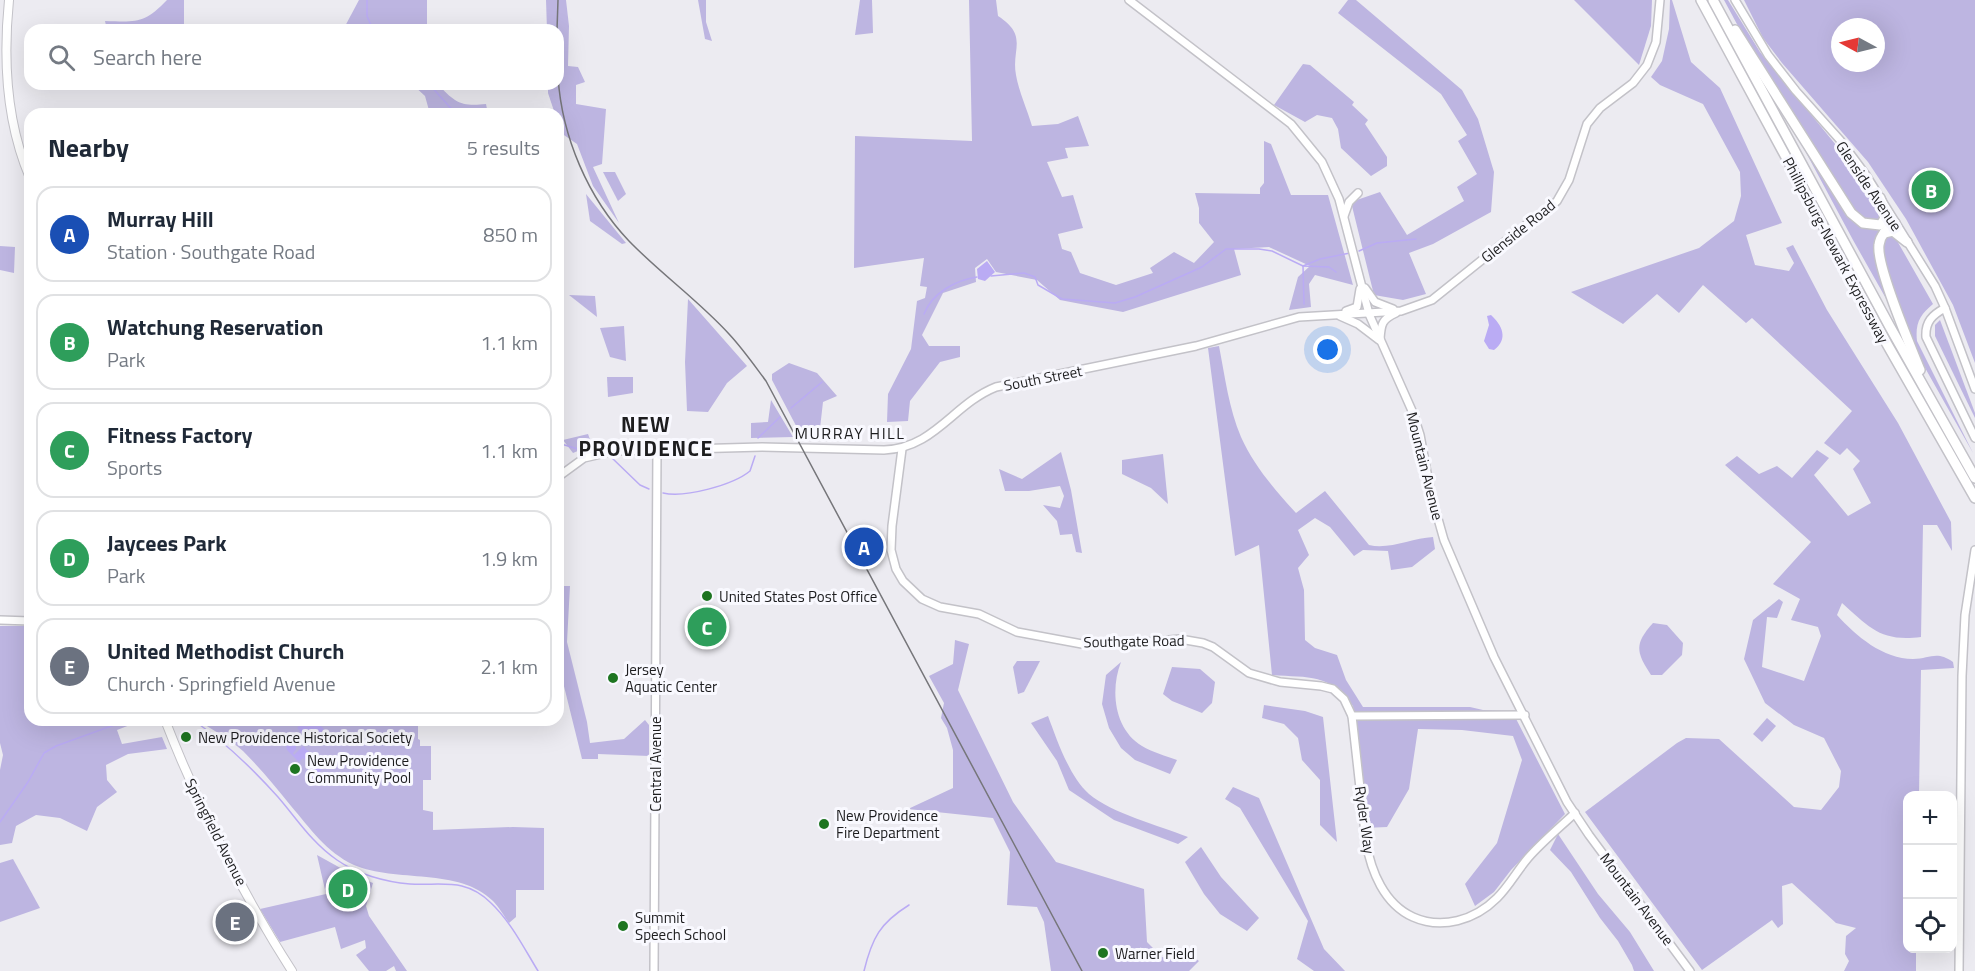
<!DOCTYPE html>
<meta charset="utf-8">
<style>
body{margin:0;font-family:"Titillium Web",sans-serif;background:#f6f6f7;color:#1f2937}
.controls{position:absolute;right:18px;bottom:18px;display:grid;overflow:hidden;border-radius:12px;box-shadow:0 6px 24px #0002}
.controls button{width:54px;height:54px;display:grid;place-items:center;padding:0;border:0;border-bottom:2px solid #e0e1e3;background:#fff;color:#1f2937;font:30px sans-serif}
.compass{position:absolute;left:1831px;top:18px;width:54px;height:54px;border-radius:50%;background:#fff;box-shadow:0 6px 24px #0002;rotate:277deg}
.you{position:absolute;left:1328px;top:350px;width:21px;height:21px;margin:-15px;border:4px solid #fff;border-radius:50%;background:#1a73e8;box-shadow:0 0 0 9px #1a73e833}
.badge{display:grid;place-items:center;width:39px;height:39px;border-radius:50%;background:#db2777;color:#fff;font-size:20px;font-weight:700}
.pin{position:absolute;translate:-50% -50%;border:3px solid #fff;box-shadow:0 2px 6px #0006}
.list{margin:0;padding:0;list-style:none}
h2{display:flex;justify-content:space-between;align-items:center;height:78px;margin:0;padding:0 24px;font-size:26px}
h2 small{font-size:20px;font-weight:400;color:#747a83}
.list li{display:grid;grid-template-columns:39px 1fr auto;gap:18px;align-items:center;box-sizing:border-box;height:96px;margin:0 12px 12px;padding:0 12px;border:2px solid #e0e1e3;border-radius:18px}
.list b{display:block;font-size:22px;white-space:nowrap}
.list p{margin:0;font-size:20px;white-space:nowrap;color:#747a83}
.list em{font-size:20px;font-style:normal;color:#747a83}
.icon{flex:none;width:33px;height:33px;fill:none;stroke:currentColor;stroke-width:2;stroke-linecap:round;stroke-linejoin:round}
.map{position:relative;flex:none;width:1975px;height:971px;overflow:hidden}
.search{position:absolute;background:#fff;box-shadow:0 6px 24px #0002;left:24px;top:24px;width:540px;height:66px;display:flex;align-items:center;gap:15px;box-sizing:border-box;padding:0 21px;border-radius:18px;color:#747a83;font-size:22px}
.panel{position:absolute;background:#fff;box-shadow:0 6px 24px #0002;left:24px;top:108px;width:540px;height:618px;border-radius:18px}
.map>svg:first-child{display:block}
.green{fill:#bdb5e1;fill-rule:evenodd}
.water{fill:#baabf4}
.lines{fill:none;stroke-linecap:round;stroke-linejoin:round}
.stream{stroke:#baabf4;stroke-width:1.5}
.secondary-casing{stroke:#c3c2c8;stroke-width:10}
.primary-casing{stroke:#c3c2c8;stroke-width:10}
.highway-casing{stroke:#c3c2c8;stroke-width:12}
.secondary{stroke:#fff;stroke-width:7}
.primary{stroke:#fff;stroke-width:8}
.highway{stroke:#fff;stroke-width:9}
.rail{stroke:#76767a;stroke-width:1.5}
.poi-dot{fill:#1e7521;stroke:#f9f9ff;stroke-width:2}
.labels{text-anchor:middle;dominant-baseline:central;stroke-width:6;stroke-linejoin:round;paint-order:stroke}
.street-label{font-size:15px;fill:#1d1d1f;stroke:#f9f9ff}
.poi-label{font-size:15px;fill:#1d1d1f;stroke:#f9f9ff;text-anchor:start}
.neighbourhood-label{font-size:16px;letter-spacing:1.5px;fill:#1d1d1f;stroke:#f9f9ff}
.district-label{font-size:21px;font-weight:bold;letter-spacing:1.5px;fill:#1d1d1f;stroke:#f9f9ff}
</style>
<div class="map">
<svg width="1975" height="971" viewBox="0 0 1975 971">
<rect width="100%" height="100%" fill="#ecebf1"/>
<g class="green">
<path d="M167 0H184V30H107L105 21C136 22 144 24 167 0Z"/>
<path d="M359 0H427V30H343Z"/>
<path d="M546 0H566L569 26 568 66 578 67 585 82 576 85V104L606 109 602 164 593 167 619 223 593 186 577 144 561 133 558 124V114H555L548 93V84H558V30H547Z"/>
<path d="M698 0H706V22L712 41 705 39Z"/>
<path d="M860 0H872L873 33 855 35Z"/>
<path d="M969 0H996L998 16C1029 36 1011 49 1016 75 1019 92 1027 109 1032 126L1058 124 1078 116 1089 146 1065 148 1068 158 1047 162 1062 197 1073 195 1083 228 1058 234 1062 249 1071 252 1080 273 1116 285 1153 273 1150 268 1174 252 1194 263 1214 242 1199 223V208L1195 193 1260 194V188L1264 183V141L1271 144 1291 195H1328L1353 285 1315 275 1309 284 1311 307 1289 310 1298 277 1310 266 1269 247 1234 249 1241 275 1123 312 1060 300 1037 280 996 272 987 259 975 268 976 282 943 293 922 335 929 346H960V357L940 362 910 401 908 421 887 422 888 394 911 349 917 301 925 298 927 287 920 286 924 258 854 268 855 136 972 141Z"/>
<path d="M1348 0H1356L1462 90 1478 119 1494 172 1491 212 1433 244 1409 253 1426 294 1403 300 1374 295 1351 202 1380 192 1407 235 1464 201 1457 187 1477 174 1458 141 1467 135 1441 94 1338 13Z"/>
<path d="M1574 0H1652L1651 26 1639 65Z"/>
<path d="M1670 0H1672L1691 62 1720 88 1782 223 1746 235 1755 265 1789 271 1794 263 1786 248 1793 245 1827 310 1898 423 1951 522 1952 551 1937 525H1923L1921 637C1881 642 1870 628 1842 603L1837 615C1856 636 1883 659 1913 659 1930 659 1936 650 1953 662L1954 668 1921 670 1919 795 1908 796V948L1916 949V971H1844L1849 961 1845 954 1846 936 1856 928 1836 923 1792 883 1782 886 1783 924 1778 928 1772 920 1702 970 1585 812 1677 743 1686 738 1719 739 1794 807 1821 810 1839 787 1841 771 1824 738 1794 725 1765 703 1744 659 1753 620 1779 599 1783 602 1777 618 1767 617 1762 667 1804 681 1821 636 1818 627 1791 620 1800 599 1773 584 1811 542 1725 465 1737 456 1759 474 1777 466 1792 478 1817 450 1829 458 1814 475 1848 516 1871 503 1853 469 1860 461 1847 448 1840 455 1824 443 1852 411 1752 318 1746 323 1703 285 1679 313 1657 294 1623 324 1571 292 1699 248 1734 221 1741 196 1740 172 1703 104 1660 85 1651 77 1662 61 1669 29Z"/>
<path d="M1724 0H1728L1760 52 1858 172 1933 304C1920 315 1915 323 1917 341L1973 453 1853 240Z"/>
<path d="M1744 0H1975V363L1953 305 1906 219 1868 162 1782 63 1763 38ZM1840 27H1876V63H1840Z"/>
<path d="M1303 64 1310 65 1354 102 1352 105 1368 120 1365 124 1387 157V166L1371 176 1341 148 1338 129 1332 118 1317 115 1305 122 1274 105Z"/>
<path d="M412 84H438C454 102 461 107 486 104L488 114H430L425 96Z"/>
<path d="M603 172H615L626 194 618 201Z"/>
<path d="M586 194 626 243 622 244 590 221Z"/>
<path d="M0 246 15 247 14 273 0 270Z"/>
<path d="M569 295 595 296 597 317Z"/>
<path d="M688 299 747 366 727 383 708 412 687 411 685 362Z"/>
<path d="M1940 320 1975 413V418L1935 336V325Z"/>
<path d="M624 326 626 361 610 357 600 328Z"/>
<path d="M1219 346C1225 377 1229 409 1241 437 1254 466 1275 490 1296 513L1325 491 1369 545C1389 550 1412 538 1433 537L1435 549 1412 567 1391 570 1388 551 1363 550 1354 556 1330 527 1315 518 1298 530 1309 555 1298 568 1304 590 1305 640 1315 648 1337 655 1346 680 1363 707H1470L1483 710 1512 711 1565 814 1511 870 1494 892 1475 906 1465 884 1497 843 1522 760 1513 736 1462 730 1418 729 1409 789 1387 827 1364 828 1353 706C1329 673 1310 678 1272 675L1259 545 1235 556 1208 348Z"/>
<path d="M789 363 817 373 837 396 823 402 819 437 803 439 772 380V374Z"/>
<path d="M607 377H633V393L608 397Z"/>
<path d="M771 400 793 437 751 438V423L768 422Z"/>
<path d="M588 434 592 445 573 453 563 440Z"/>
<path d="M1061 452 1071 490 1082 553 1076 552 1072 534 1060 535 1057 521 1043 505 1060 508 1064 496 1060 486 1029 491H1005L999 469 1022 479Z"/>
<path d="M1163 454 1168 504 1151 488 1122 474V460Z"/>
<path d="M558 533 559 586H570L567 642 587 722 590 743 624 739 645 720 649 725V756L598 754V759H582L558 662Z"/>
<path d="M1653 623 1667 625 1683 643 1682 655 1662 675H1651C1636 652 1634 644 1653 623Z"/>
<path d="M0 626H30V720H143L117 730 122 744 162 737 167 749 128 754 106 765 107 780 117 792 97 807 87 831 60 818 36 815 16 826 12 843 0 845V770L3 755 0 743Z"/>
<path d="M955 640 969 644 958 690 1013 802 1056 862 1144 889 1147 942 1162 957 1181 962 1189 954 1199 961 1189 971H1051L1044 922 1037 907 1007 905 1010 852 993 818 908 809 953 788V750L947 728 941 718 944 703 929 676 953 664Z"/>
<path d="M1017 661H1040L1024 692 1018 694 1013 667Z"/>
<path d="M1121 662C1110 690 1114 729 1142 746 1152 752 1166 756 1177 760L1170 774 1135 760 1121 748 1109 728 1102 704 1106 675Z"/>
<path d="M1172 667 1200 669 1215 682 1212 703 1202 713 1172 701 1163 694Z"/>
<path d="M1264 705 1305 711 1323 717 1337 842 1320 825V780L1302 760 1298 738 1284 724 1262 718Z"/>
<path d="M1048 716C1057 740 1069 776 1089 794 1111 813 1160 826 1188 837L1178 844 1114 820 1069 790 1057 761 1031 723Z"/>
<path d="M1767 718 1776 726 1762 742 1753 734Z"/>
<path d="M198 720H412L413 726H418V739L420 740V746H431V780H423V810L433 812V830L513 827 544 828V890H516V917L509 923C504 916 499 907 493 901 459 867 396 883 354 865 326 852 310 828 291 806 276 787 260 768 243 751 230 739 212 730 198 720Z"/>
<path d="M1233 787 1259 798 1324 949 1345 971H1314L1297 959 1308 921 1240 808 1225 799Z"/>
<path d="M1558 834 1598 894 1630 932 1654 971H1634L1632 965 1618 941 1600 918 1571 872 1550 850Z"/>
<path d="M1201 847 1221 877 1259 918 1247 931 1220 914 1204 894 1185 862Z"/>
<path d="M317 855 355 876 373 883 366 906 369 916 407 971H396L394 966 386 971H369L356 955 366 948 365 940 341 949 335 927 280 942 260 909 326 894Z"/>
<path d="M13 859 40 908 0 922V863Z"/>
</g>
<g class="water">
<path d="M987 261 995 272 985 281 978 279 977 269Z"/>
<path d="M1491 315C1502 325 1509 339 1494 350L1489 349 1484 341 1489 325 1487 316Z"/>
<path d="M314 720 324 729 317 736 320 740 317 743 304 731 302 733 297 728 302 723 307 727Z"/>
<path d="M290 742 296 745V749L293 753 294 755 303 746 324 767 314 778 308 773 312 767 303 758 299 762 287 750 286 745Z"/>
</g>
<g class="lines">
<g class="stream">
<path d="M367 0V16L373 30"/>
<path d="M429 84 456 114"/>
<path d="M1359 251 1377 243 1416 239"/>
<path d="M991 276 1024 273 1035 277 1038 285 1062 299 1115 303 1135 297 1202 267 1226 249H1259L1272 251 1303 266 1329 267 1336 272"/>
<path d="M1304 304 1303 266 1320 259 1350 253"/>
<path d="M924 314C932 293 956 280 977 277"/>
<path d="M791 408 822 382"/>
<path d="M758 438 780 417"/>
<path d="M558 443 581 450"/>
<path d="M612 458 640 485 649 489"/>
<path d="M663 493C685 498 733 485 750 471L755 456"/>
<path d="M193 720C225 742 252 768 278 797 297 819 312 843 337 860 357 874 385 882 410 884 441 886 465 877 491 903 511 922 524 948 538 971"/>
<path d="M0 822 28 782 44 753 56 746 128 720"/>
<path d="M864 971C872 938 880 923 909 905"/>
</g>
<g class="secondary-casing">
<g id="secondary">
<path d="M1129 0 1291 124 1322 162 1339 199 1369 314 1413 413 1420 435 1431 494 1444 540 1494 657 1567 802 1589 835 1690 971"/>
<path d="M1735 0 1768 55 1796 91 1840 140 1866 175 1935 286 1945 308 1975 389"/>
<path d="M1344 216 1349 202 1358 193"/>
<path d="M1365 288 1375 302 1393 309"/>
<path d="M1945 308C1932 315 1925 322 1926 337L1975 438"/>
<path d="M1346 311 1357 307 1360 289"/>
<path d="M1340 316 1358 324 1379 340"/>
<path d="M1380 339C1381 324 1382 319 1396 313"/>
<path d="M902 449 892 526 891 550 896 569 903 581 922 599 940 607 979 614 1017 632 1082 644H1125L1180 639 1203 643 1213 647 1249 673 1280 682 1321 686 1333 689 1344 699 1352 716 1366 842C1371 871 1384 904 1413 917 1442 930 1475 920 1497 898 1509 886 1517 871 1528 858 1542 842 1559 828 1575 813"/>
<path d="M558 477 584 458 614 451 762 447 884 450C935 448 953 404 996 387L1196 346 1299 317 1401 311 1432 300 1523 227 1547 210 1557 201 1569 180 1587 124 1600 108 1633 83 1647 65 1656 42 1660 0"/>
<path d="M0 620 30 621"/>
<path d="M1352 716 1525 715"/>
<path d="M654 971 657 448"/>
<path d="M1959 971 1962 676 1965 615 1975 550"/>
</g>
</g>
<g class="primary-casing">
<g id="primary">
<path d="M9 0C3 60 6 122 30 178"/>
<path d="M165 720C198 805 243 895 292 971"/>
</g>
</g>
<g class="highway-casing">
<g id="highway">
<path d="M1701 0 1887 344 1975 498"/>
<path d="M1713 0 1890 327 1975 478"/>
<path d="M1735 30 1851 213 1863 223 1880 225C1889 217 1884 208 1880 198"/>
<path d="M1895 223C1887 229 1880 235 1879 245 1876 266 1910 345 1920 370"/>
<path d="M1884 233 1893 231 1907 242"/>
</g>
</g>
<use href="#secondary" class="secondary"/>
<use href="#primary" class="primary"/>
<use href="#highway" class="highway"/>
<g class="rail">
<path d="M557 30 558 0"/>
<path d="M558 77C562 137 588 198 629 241 661 274 699 301 729 334 743 349 754 365 766 381L1082 971"/>
</g>
</g>
<g class="poi-dot">
<circle cx="707" cy="596" r="6"/>
<circle cx="613" cy="678" r="6"/>
<circle cx="186" cy="737" r="6"/>
<circle cx="295" cy="769" r="6"/>
<circle cx="824" cy="824" r="6"/>
<circle cx="623" cy="926" r="6"/>
<circle cx="1103" cy="953" r="6"/>
</g>
<g class="labels">
<g class="street-label">
<text transform="translate(1869 186) rotate(56)">Glenside Avenue</text>
<text transform="translate(1518 231) rotate(-39)">Glenside Road</text>
<text transform="translate(1836 250) rotate(62)">Phillipsburg-Newark Expressway</text>
<text transform="translate(1043 378) rotate(-11)">South Street</text>
<text transform="translate(1425 466) rotate(76)">Mountain Avenue</text>
<text transform="translate(1134 641) rotate(-1)">Southgate Road</text>
<text transform="translate(655 764) rotate(-90)">Central Avenue</text>
<text transform="translate(1365 820) rotate(82)">Ryder Way</text>
<text transform="translate(216 832) rotate(63)">Springfield Avenue</text>
<text transform="translate(1637 899) rotate(53)">Mountain Avenue</text>
</g>
<g class="poi-label">
<text x="719" y="596">United States Post Office</text>
<text x="625" y="669">Jersey<tspan x="625" dy="17">Aquatic Center</tspan></text>
<text x="198" y="737">New Providence Historical Society</text>
<text x="307" y="760">New Providence<tspan x="307" dy="17">Community Pool</tspan></text>
<text x="836" y="815">New Providence<tspan x="836" dy="17">Fire Department</tspan></text>
<text x="635" y="917">Summit<tspan x="635" dy="17">Speech School</tspan></text>
<text x="1115" y="953">Warner Field</text>
</g>
<g class="neighbourhood-label">
<text x="850" y="433">MURRAY HILL</text>
</g>
<g class="district-label">
<text x="646" y="424">NEW<tspan x="646" dy="24">PROVIDENCE</tspan></text>
</g>
</g>
</svg>
<div class="controls">
<button>+</button>
<button>−</button>
<button><svg class="icon" aria-label="locate" viewBox="0 0 24 24"><circle cx="12" cy="12" r="6"/><path d="M12 2v4M12 18v4M2 12h4M18 12h4"/></svg></button>
</div>
<svg class="compass" viewBox="-18 -18 36 36"><path d="M0-13l5 13h-10z" fill="#e53935"/><path d="M0 13l5-13h-10z" fill="#747a83"/></svg>
<div class="you"></div>
<div class="pin badge" style="left:864px;top:547px;background:#1a4fb4">A</div>
<div class="pin badge" style="left:1931px;top:190px;background:#2e9e5b">B</div>
<div class="pin badge" style="left:707px;top:627px;background:#2e9e5b">C</div>
<div class="pin badge" style="left:348px;top:889px;background:#2e9e5b">D</div>
<div class="pin badge" style="left:235px;top:922px;background:#6b7280">E</div>
<div class="search"><svg class="icon" aria-label="search" viewBox="0 0 24 24"><circle cx="10" cy="10" r="6"/><path d="M15 15l6 6"/></svg>Search here</div>
<section class="panel">
<h2>Nearby<small>5 results</small></h2>
<ul class="list">
<li><span class="badge" style="background:#1a4fb4">A</span><div><b>Murray Hill</b><p>Station · Southgate Road</p></div><em>850 m</em></li>
<li><span class="badge" style="background:#2e9e5b">B</span><div><b>Watchung Reservation</b><p>Park</p></div><em>1.1 km</em></li>
<li><span class="badge" style="background:#2e9e5b">C</span><div><b>Fitness Factory</b><p>Sports</p></div><em>1.1 km</em></li>
<li><span class="badge" style="background:#2e9e5b">D</span><div><b>Jaycees Park</b><p>Park</p></div><em>1.9 km</em></li>
<li><span class="badge" style="background:#6b7280">E</span><div><b>United Methodist Church</b><p>Church · Springfield Avenue</p></div><em>2.1 km</em></li>
</ul>
</section>
</div>
